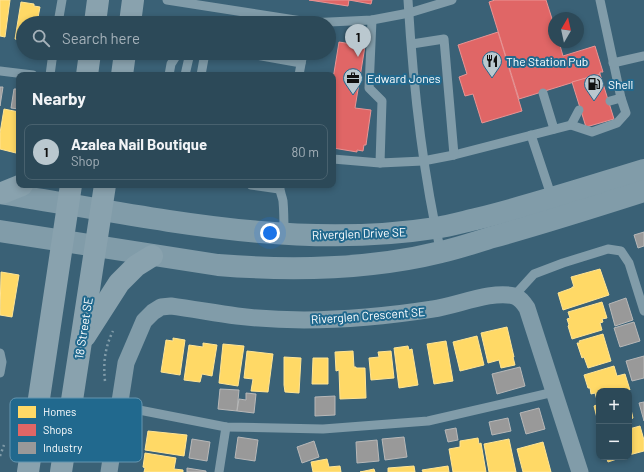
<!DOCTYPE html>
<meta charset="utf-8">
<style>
body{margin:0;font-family:Barlow,sans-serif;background:#385361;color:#f1f3f6}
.controls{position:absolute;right:12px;bottom:12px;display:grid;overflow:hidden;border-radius:8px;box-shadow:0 2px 6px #0003}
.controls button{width:36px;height:36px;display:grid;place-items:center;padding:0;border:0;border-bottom:1px solid #48616e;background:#2c4958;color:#f1f3f6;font:20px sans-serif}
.compass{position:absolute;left:548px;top:12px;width:36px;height:36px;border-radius:50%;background:#2c4958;box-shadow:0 2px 6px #0003;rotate:9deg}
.you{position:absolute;left:270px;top:233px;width:14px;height:14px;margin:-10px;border:3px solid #fff;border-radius:50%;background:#1a73e8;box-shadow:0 0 0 6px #1a73e833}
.badge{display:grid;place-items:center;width:26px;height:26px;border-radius:50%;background:#bac8cf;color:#111;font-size:13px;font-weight:700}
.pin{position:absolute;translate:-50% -33px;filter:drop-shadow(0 1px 2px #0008)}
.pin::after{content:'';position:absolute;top:21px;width:14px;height:12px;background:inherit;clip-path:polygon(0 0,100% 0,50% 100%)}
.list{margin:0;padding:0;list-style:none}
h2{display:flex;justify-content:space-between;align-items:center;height:52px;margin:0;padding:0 16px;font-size:17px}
h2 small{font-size:13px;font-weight:400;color:#a6b2ba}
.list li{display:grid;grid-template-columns:26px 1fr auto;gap:12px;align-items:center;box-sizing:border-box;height:56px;margin:0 8px 8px;padding:0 8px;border:1px solid #48616e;border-radius:8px}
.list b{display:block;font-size:15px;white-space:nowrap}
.list p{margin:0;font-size:13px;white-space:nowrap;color:#a6b2ba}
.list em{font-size:13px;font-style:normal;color:#a6b2ba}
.icon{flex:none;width:22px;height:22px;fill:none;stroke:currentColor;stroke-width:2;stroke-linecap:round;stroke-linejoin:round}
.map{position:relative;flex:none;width:644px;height:472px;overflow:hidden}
.search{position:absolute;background:#2c4958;box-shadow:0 2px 6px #0003;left:16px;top:16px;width:320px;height:44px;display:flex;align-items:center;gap:10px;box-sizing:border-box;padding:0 14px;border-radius:22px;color:#a6b2ba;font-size:15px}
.panel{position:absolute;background:#2c4958;box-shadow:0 2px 6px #0003;left:16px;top:72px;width:320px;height:116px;border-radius:8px}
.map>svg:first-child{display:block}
.homes{fill:#ffd966;stroke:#ffe494}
.shops{fill:#e06666;stroke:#e99494}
.industry{fill:#999;stroke:#b8b8b8}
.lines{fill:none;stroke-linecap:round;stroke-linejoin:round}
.path{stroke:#819ca9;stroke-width:2.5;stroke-dasharray:2 3;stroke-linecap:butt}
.service{stroke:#819ca9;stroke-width:9}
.minor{stroke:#819ca9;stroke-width:17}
.tertiary{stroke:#819ca9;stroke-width:22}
.secondary{stroke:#89a2ae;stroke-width:22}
.labels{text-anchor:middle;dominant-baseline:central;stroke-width:4;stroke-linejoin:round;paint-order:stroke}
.poi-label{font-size:12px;fill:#fff;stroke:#21698e;text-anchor:start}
.street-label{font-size:12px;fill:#fff;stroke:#21698e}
.key{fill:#21698e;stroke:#6496b0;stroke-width:1}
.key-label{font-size:11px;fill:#fff}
</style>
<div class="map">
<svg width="644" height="472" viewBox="0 0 644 472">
<rect width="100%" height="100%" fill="#3a6176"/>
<g class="homes">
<path d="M0 0H10L5 37 0 36Z"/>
<path d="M21 2 34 4V6L40 7 37 23H23V41L15 39Z"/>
<path d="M4 109 19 112V132L16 153 0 149V133Z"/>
<path d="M600 269 609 295 563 310 558 293 572 288V287H574L571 277Z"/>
<path d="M1 272 19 275 12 317 0 315Z"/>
<path d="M602 302 607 318 602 319 603 322 600 323 602 330 572 339 568 326 569 325 567 319 570 318 568 312Z"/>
<path d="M507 327 514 357H513L515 365 501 368 499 360 488 363 481 333Z"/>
<path d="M603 334 611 361 588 368 584 357 582 358 577 343H580L579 341Z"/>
<path d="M477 336 484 365 460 371 453 342Z"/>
<path d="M173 338 185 340 180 375 161 372 166 340 173 341Z"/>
<path d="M446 341 453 381 434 384 427 344Z"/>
<path d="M203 343 217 345 212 376 202 374 200 382 184 380 189 345 203 347Z"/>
<path d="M223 344 244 346 238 386 219 383Z"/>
<path d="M408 346 409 350 412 349 418 385 399 388 394 348Z"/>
<path d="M247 351 273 354 268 392 251 391 253 379 244 378Z"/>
<path d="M353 351 354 367H356V368H365L366 398 340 399 339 370 336 371 335 352Z"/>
<path d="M391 351 394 378 371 380 369 358 379 357 378 352Z"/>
<path d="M284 357 301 358 299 393 285 392 284 385Z"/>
<path d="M313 358H328V384H312Z"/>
<path d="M614 366 617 376 625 374 630 390 599 391V399L597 400 595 393 591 394 590 388H588L584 375Z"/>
<path d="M629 401 633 418 629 420Z"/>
<path d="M599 404V417L597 418 594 406Z"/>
<path d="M640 426 644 440V451L629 455V429Z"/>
<path d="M148 431 187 435 184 456 145 450Z"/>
<path d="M478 438 479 444 481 443 486 472H453L449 449 460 447V441Z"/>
<path d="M509 439 516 472H489L484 444Z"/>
<path d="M543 442 551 472H523L517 449Z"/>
<path d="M145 453 176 458 174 469 183 470V472H144L145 468 143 467Z"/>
<path d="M606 457H623L608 462Z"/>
<path d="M327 459 329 467 340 466 341 472H313L311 462Z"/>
<path d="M414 466 415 472H388V468Z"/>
<path d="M448 466 449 472H423L422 470Z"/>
<path d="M374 469 375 472H360Z"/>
</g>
<g class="shops">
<path d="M309 0H372L371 4 349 0 348 6Z"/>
<path d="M495 0H546L554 25V42H559L563 56 595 46 603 72H600V74L519 99 489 2Z"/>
<path d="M498 32 522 111 482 123 473 94 465 96 459 77 467 74 458 45Z"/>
<path d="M339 42 365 46 355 108 371 110 366 145H364L363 151 357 150V152L333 148V79Z"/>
<path d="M600 74 614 119 586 127 572 82Z"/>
</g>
<g class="industry">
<path d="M0 87H3L0 106Z"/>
<path d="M14 89H19V109L11 108Z"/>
<path d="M644 232V246L638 248 634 235Z"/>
<path d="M626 298 633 320 615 326 609 304Z"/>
<path d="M634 322 640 341 620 347 614 328Z"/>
<path d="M644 356V378L632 381 626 361Z"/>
<path d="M520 367 525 386 497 394 492 374Z"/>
<path d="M220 389 239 390 237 411 218 409Z"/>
<path d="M246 393 256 394 254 413 237 411 239 399 246 400Z"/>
<path d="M335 396V415L315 416V397Z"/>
<path d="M644 402V421L639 403Z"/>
<path d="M539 408 545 429 526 434 520 413Z"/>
<path d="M508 418 511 431 492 435 489 422Z"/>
<path d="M456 428 458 440 448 442 445 430Z"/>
<path d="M238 437 258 440 255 461 235 458Z"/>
<path d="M404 437 407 457 385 460 382 439Z"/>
<path d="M192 439 210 442 207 461 189 458Z"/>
<path d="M377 440 379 461 357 463 356 442Z"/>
<path d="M314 441 319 457 302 463 297 447Z"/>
<path d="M187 468 206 471V472H187Z"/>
</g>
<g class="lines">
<g class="path">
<path d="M105 381C103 363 105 347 113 331"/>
<path d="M0 456 4 445"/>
</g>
<g class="service">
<path d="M167 0 308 22"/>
<path d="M408 0C413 85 422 170 441 253"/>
<path d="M372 20 369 88 382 101 380 163 423 161 454 155 571 125 592 132 617 123 626 113 621 98 600 0"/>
<path d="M58 23 62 0"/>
<path d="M308 23 372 20 409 13 452 0"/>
<path d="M412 44 444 39 454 155"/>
<path d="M244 53 301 63"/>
<path d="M613 63 644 56"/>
<path d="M0 71 33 75"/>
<path d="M50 75 53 53"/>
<path d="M169 75 171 64 178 53"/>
<path d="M185 75 190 53"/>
<path d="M201 75 205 53"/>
<path d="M299 75 303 53"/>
<path d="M543 93 554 129"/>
<path d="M610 101 621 98"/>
<path d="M571 125 579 110"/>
<path d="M531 135 552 198"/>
<path d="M333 159 380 163"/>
<path d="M251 185 279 189"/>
<path d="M280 185C279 191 282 195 283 201 284 212 284 223 284 234"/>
<path d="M514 296 534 274 563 263 608 249 621 251 629 263 644 311"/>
<path d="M0 353 2 362 0 373"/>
<path d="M120 405 134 409 226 427 323 429 428 421 554 392"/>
<path d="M219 472 226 427"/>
</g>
<path class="minor" d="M109 472 126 363 144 321 153 312 161 307 171 306C193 309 215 313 237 316 302 324 369 319 433 309 456 306 492 290 514 296 520 298 523 302 527 308L580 472"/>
<g class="tertiary">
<path d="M0 193C143 215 289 251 435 228 449 226 463 222 476 219 533 205 588 187 644 170"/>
<path d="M0 231 218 265C293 271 368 270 441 252 459 248 476 242 493 237 544 223 594 207 644 191"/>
</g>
<g class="secondary">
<path d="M95 23 98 0"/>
<path d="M130 23 133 0"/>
<path d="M87 75 90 53"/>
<path d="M122 75 125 53"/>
<path d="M2 193 22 185"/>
<path d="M85 336 119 283 136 266 152 256"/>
<path d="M28 472 71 185"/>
<path d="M61 472 105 185"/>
</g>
</g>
<defs>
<g id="restaurant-pin" transform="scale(1)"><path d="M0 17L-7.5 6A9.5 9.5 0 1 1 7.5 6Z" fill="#bac8cf" stroke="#21698e"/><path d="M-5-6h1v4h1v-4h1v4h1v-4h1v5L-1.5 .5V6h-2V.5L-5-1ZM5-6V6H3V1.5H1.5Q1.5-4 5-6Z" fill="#111"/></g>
<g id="office-pin" transform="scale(1)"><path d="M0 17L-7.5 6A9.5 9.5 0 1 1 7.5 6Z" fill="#bac8cf" stroke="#21698e"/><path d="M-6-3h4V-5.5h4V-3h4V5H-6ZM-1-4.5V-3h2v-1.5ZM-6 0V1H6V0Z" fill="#111"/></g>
<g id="fuel-pin" transform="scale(1)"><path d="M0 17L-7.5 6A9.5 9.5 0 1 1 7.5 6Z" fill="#bac8cf" stroke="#21698e"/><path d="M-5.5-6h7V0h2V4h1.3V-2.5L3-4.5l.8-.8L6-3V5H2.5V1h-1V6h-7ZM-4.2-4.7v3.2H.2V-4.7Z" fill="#111"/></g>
</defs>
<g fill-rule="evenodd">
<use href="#restaurant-pin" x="492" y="61"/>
<use href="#office-pin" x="353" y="78"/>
<use href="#fuel-pin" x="594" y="84"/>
</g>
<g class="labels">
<g class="poi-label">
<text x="506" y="61">The Station Pub</text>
<text x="367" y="78">Edward Jones</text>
<text x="608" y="84">Shell</text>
</g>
<g class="street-label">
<text transform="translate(359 233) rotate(-2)">Riverglen Drive SE</text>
<text transform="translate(368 315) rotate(-4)">Riverglen Crescent SE</text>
<text transform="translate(83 328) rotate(-81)">18 Street SE</text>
</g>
</g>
<rect x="10" y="398" width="132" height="64" rx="6" class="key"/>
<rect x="18" y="406" width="18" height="12" fill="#ffd966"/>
<rect x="18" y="424" width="18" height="12" fill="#e06666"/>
<rect x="18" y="442" width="18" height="12" fill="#999"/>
<g class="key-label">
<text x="43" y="416">Homes</text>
<text x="43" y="434">Shops</text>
<text x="43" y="452">Industry</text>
</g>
</svg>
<div class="controls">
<button>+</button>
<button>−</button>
</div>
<svg class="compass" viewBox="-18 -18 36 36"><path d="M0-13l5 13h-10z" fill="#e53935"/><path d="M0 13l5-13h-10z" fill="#a6b2ba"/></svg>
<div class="you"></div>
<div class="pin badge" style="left:358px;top:57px">1</div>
<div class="search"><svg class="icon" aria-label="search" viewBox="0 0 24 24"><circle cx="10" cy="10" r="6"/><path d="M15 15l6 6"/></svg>Search here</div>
<section class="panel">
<h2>Nearby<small></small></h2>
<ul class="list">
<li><span class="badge">1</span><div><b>Azalea Nail Boutique</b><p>Shop</p></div><em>80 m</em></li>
</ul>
</section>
</div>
